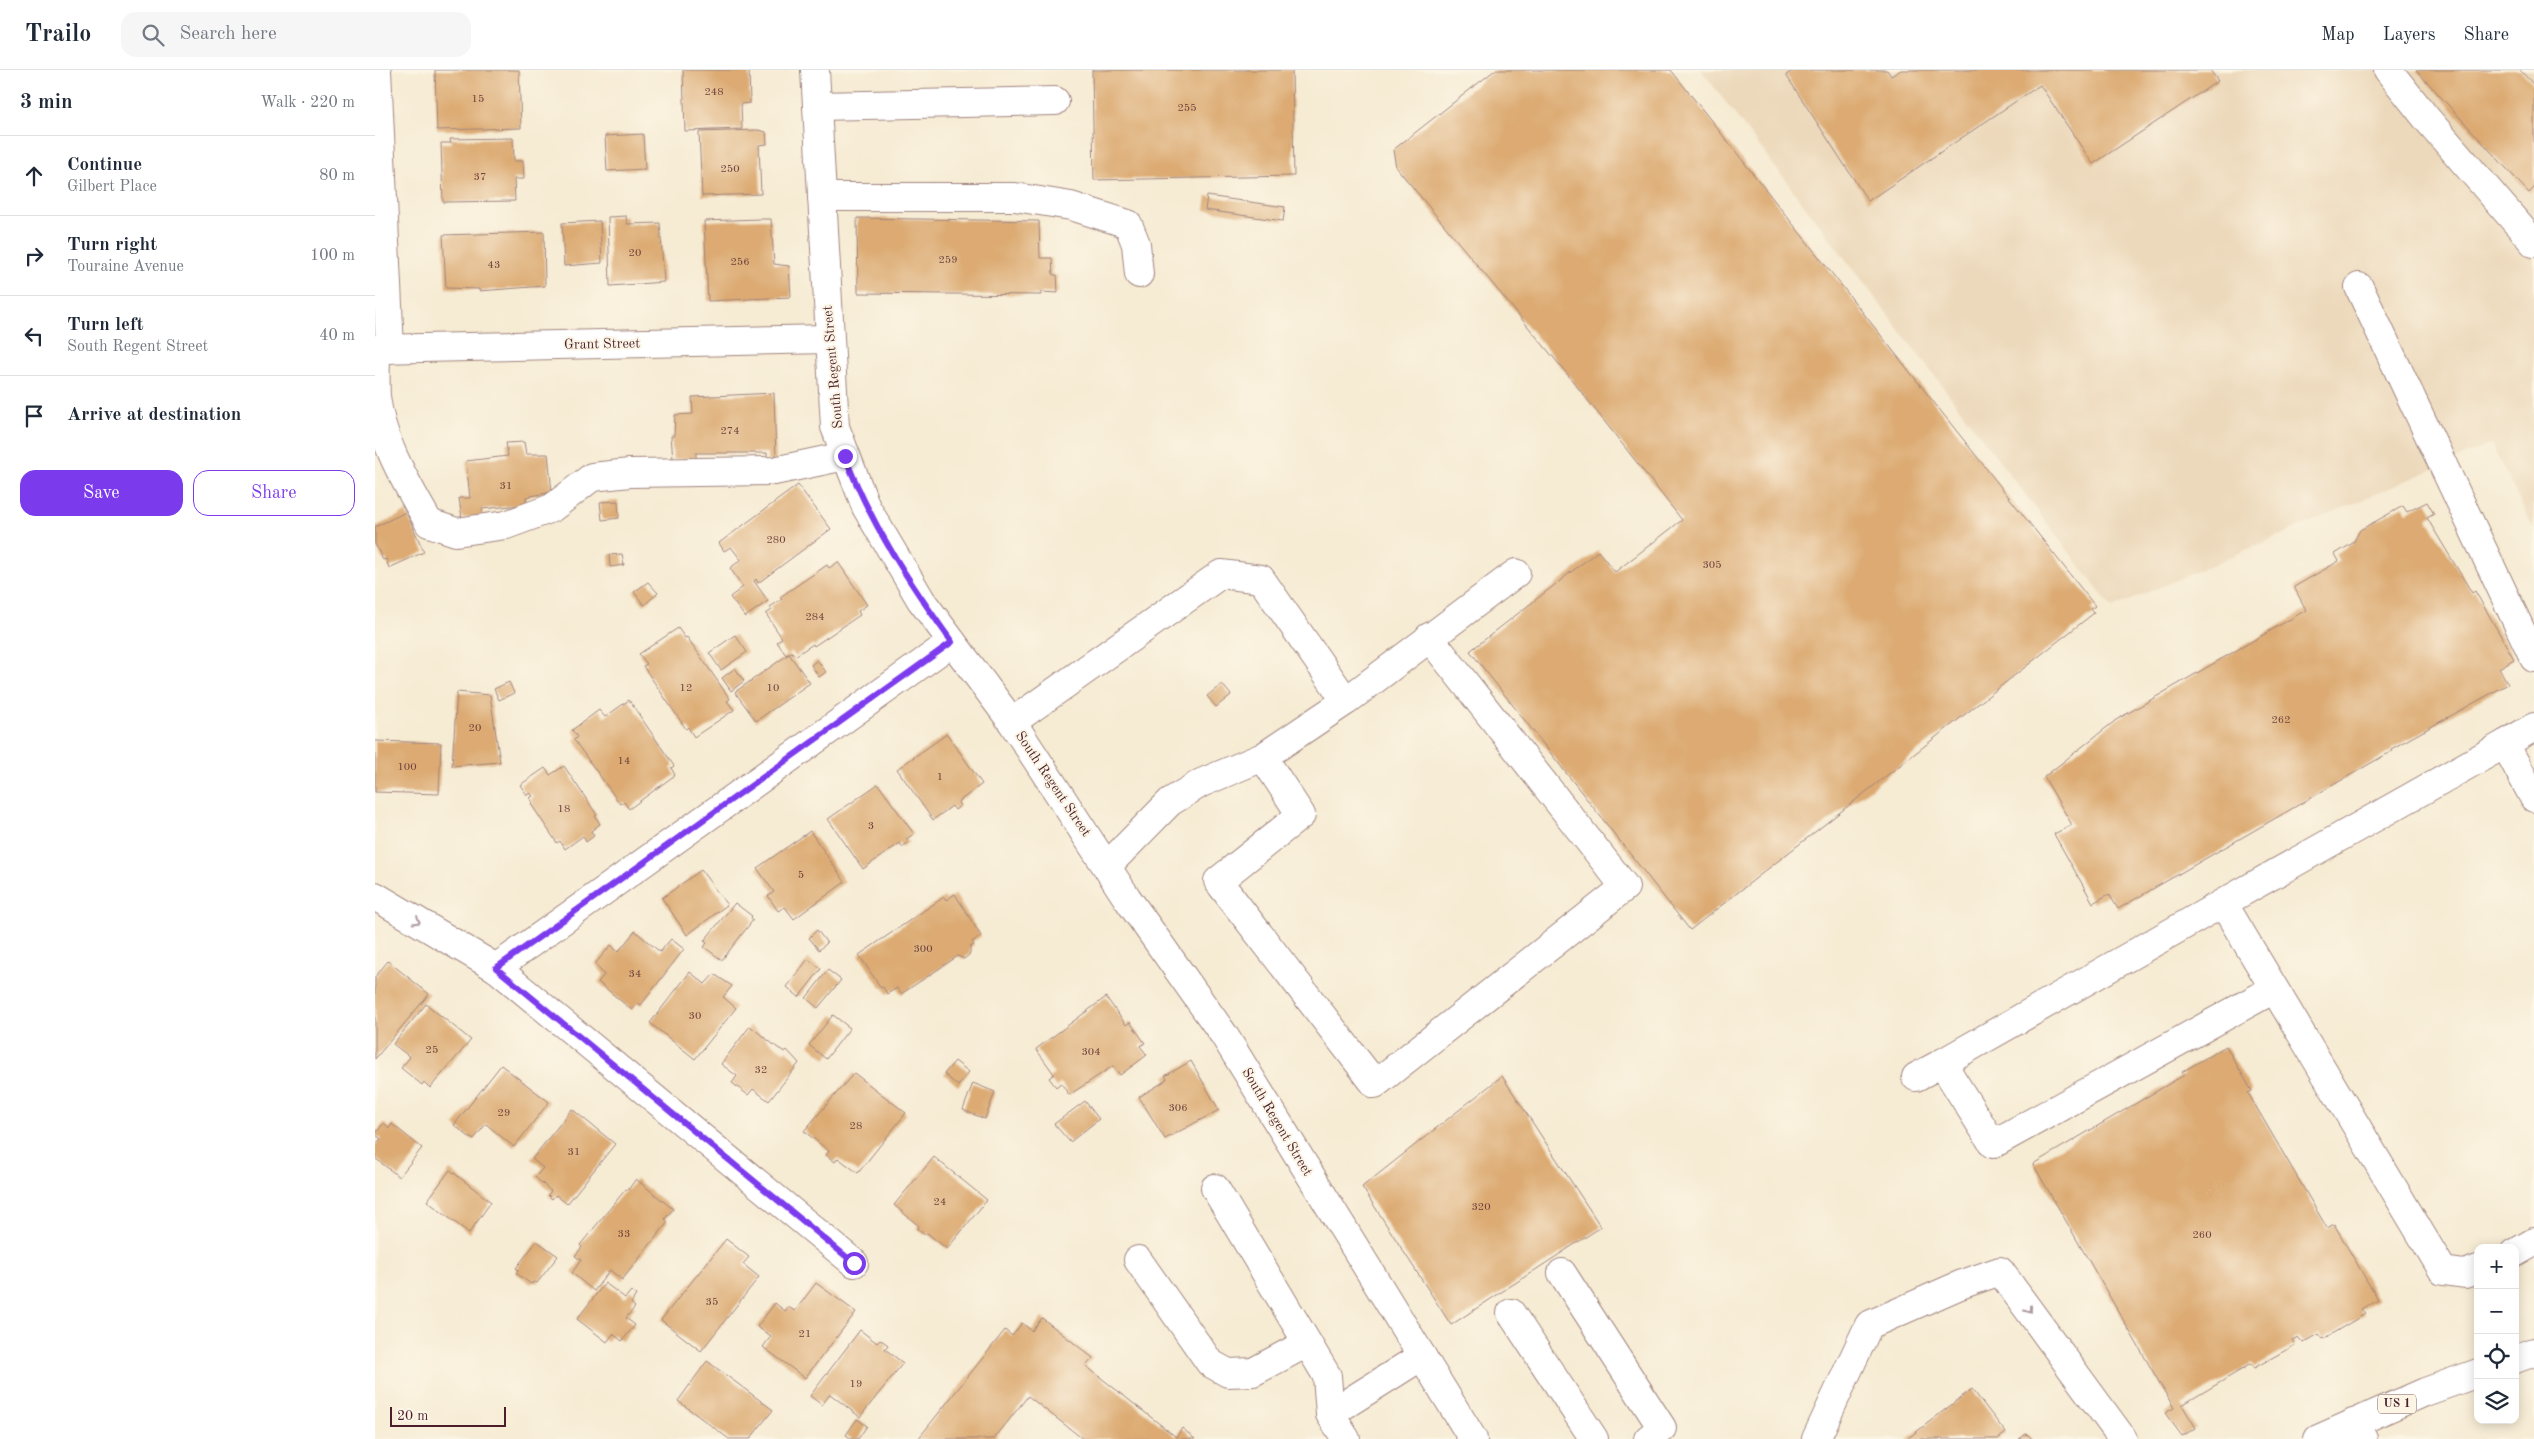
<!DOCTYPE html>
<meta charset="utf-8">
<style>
body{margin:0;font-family:"Old Standard TT",serif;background:#f6f6f7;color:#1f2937}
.controls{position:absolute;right:15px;bottom:15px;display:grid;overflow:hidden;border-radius:10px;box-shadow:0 2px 12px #0003}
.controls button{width:45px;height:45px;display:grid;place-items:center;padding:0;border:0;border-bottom:1px solid #e0e1e3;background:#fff;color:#1f2937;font:25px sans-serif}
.scale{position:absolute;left:15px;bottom:12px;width:116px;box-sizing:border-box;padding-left:5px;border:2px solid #4a1f2b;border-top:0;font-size:14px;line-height:18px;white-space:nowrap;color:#4a1f2b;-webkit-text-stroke:4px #fcf5e5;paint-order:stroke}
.stop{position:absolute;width:15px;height:15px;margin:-11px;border:4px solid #7c3aed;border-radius:50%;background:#fff}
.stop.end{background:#7c3aed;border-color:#fff;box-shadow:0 1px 5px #0008}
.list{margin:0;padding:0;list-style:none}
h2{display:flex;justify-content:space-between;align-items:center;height:65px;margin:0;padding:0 20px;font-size:21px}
h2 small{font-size:16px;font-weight:400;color:#747a83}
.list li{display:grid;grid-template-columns:32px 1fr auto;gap:15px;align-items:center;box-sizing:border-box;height:80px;padding:0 20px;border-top:1px solid #e0e1e3}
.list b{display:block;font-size:19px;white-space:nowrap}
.list p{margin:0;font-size:16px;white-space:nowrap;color:#747a83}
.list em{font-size:16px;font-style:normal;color:#747a83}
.actions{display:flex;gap:10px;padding:15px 20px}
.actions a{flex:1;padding:11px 0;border:1px solid #7c3aed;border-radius:15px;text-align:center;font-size:18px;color:#7c3aed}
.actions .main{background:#7c3aed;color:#fff}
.icon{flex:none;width:28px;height:28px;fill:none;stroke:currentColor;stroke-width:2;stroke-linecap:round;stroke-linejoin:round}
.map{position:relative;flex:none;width:2159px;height:1369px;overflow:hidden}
header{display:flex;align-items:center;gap:30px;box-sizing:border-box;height:70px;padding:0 25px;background:#fff;border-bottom:1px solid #e0e1e3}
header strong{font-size:24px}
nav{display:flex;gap:28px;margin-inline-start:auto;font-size:18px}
.search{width:350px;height:45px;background:#f6f6f7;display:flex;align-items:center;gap:12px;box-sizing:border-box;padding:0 18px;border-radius:15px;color:#747a83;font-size:19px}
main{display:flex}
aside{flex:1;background:#fff}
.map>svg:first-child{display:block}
.built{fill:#ecd8ba}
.building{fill:#dcaa72}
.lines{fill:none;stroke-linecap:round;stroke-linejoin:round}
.minor-casing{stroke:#a0857f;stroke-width:30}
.major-casing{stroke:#a0857f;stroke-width:30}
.minor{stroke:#fff;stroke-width:28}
.major{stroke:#fff;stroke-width:28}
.oneway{stroke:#ae9aa0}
.route{stroke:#7c3aed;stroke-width:6}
.labels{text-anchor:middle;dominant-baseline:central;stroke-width:4;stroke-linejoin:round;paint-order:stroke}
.number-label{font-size:11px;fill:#6e423d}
.shield{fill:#fcf5e5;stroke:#7f5f63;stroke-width:1}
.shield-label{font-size:12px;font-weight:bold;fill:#4a1f2b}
.street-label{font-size:14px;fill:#4a1f2b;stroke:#fcf5e5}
</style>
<header>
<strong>Trailo</strong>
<div class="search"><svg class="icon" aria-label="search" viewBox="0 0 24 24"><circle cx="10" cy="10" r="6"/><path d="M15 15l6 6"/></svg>Search here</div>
<nav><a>Map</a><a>Layers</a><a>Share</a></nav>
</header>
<main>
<aside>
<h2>3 min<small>Walk · 220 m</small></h2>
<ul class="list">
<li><svg class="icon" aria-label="ahead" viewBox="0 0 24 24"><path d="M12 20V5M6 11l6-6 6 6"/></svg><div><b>Continue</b><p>Gilbert Place</p></div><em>80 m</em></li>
<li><svg class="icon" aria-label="right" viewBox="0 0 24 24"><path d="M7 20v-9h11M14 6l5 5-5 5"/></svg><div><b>Turn right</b><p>Touraine Avenue</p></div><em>100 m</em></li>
<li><svg class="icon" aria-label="left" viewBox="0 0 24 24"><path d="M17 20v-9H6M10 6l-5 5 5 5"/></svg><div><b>Turn left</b><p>South Regent Street</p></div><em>40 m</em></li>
<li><svg class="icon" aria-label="arrive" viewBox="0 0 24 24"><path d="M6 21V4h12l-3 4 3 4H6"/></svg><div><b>Arrive at destination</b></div></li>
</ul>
<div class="actions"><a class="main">Save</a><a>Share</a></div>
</aside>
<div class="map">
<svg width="2159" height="1369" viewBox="0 0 2159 1369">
<rect width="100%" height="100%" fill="#fcf5e5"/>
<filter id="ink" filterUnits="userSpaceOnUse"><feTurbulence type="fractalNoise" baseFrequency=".02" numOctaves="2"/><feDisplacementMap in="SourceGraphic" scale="10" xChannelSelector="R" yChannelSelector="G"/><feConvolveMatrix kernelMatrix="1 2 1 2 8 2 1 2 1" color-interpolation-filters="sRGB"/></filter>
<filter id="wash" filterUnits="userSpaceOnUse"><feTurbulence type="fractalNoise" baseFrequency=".0096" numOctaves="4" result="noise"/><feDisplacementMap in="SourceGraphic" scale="20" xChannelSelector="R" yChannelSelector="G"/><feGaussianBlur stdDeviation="1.12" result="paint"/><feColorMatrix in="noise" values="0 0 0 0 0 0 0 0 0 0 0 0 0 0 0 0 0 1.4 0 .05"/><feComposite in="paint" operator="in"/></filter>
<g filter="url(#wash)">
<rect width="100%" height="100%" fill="#f6ebd3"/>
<path class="built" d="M1326 0H2159V459L2116 374 1737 538Z"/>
<g id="blocks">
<g class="building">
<path d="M60 0H144L146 58 62 60Z"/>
<path d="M308 0H374L375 33 366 34 367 59 310 61Z"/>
<path d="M717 0H917L919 106 719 110Z"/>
<path d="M1120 0H1296L1720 536 1716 539 1719 543 1315 860 1095 581 1223 481 1240 502 1307 450 1193 305 1021 97 1018 80Z"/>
<path d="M1419 0H1512L1516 6 1526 0H1835L1843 11 1718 94 1665 15 1493 131 1411 5Z"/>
<path d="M2041 0H2145L2159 15V118L2154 123Z"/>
<path d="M383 60 391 62 392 74 384 75 386 124 327 126 324 62Z"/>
<path d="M268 64 270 99 232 101 230 66Z"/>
<path d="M138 68 139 91H148L149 109H139L140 131 68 132 66 73H76L75 69Z"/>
<path d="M832 126 910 137 908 151 830 140Z"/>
<path d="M251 146 252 154 285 153 289 212 235 216 233 147Z"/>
<path d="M482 148 664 151 665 188H677L678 205H682L683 223 666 222V225L483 223Z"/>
<path d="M385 149H396L399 194 414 196 416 227 333 231 329 151Z"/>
<path d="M225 151 227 193 189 196 187 153Z"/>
<path d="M169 162 170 216 104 221V219L71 218 68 165Z"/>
<path d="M399 323 401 391H392V383H321V388L298 389 296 366H299L300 345 318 344 317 327Z"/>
<path d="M149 372 151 384H173L177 422 151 427V433L146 435 107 439 108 446 87 448 84 428H95L91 391 133 386 131 373Z"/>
<path d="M423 415 456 459 383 513 381 509 379 511 393 531 370 547 355 527 368 517 355 498 366 490 356 477 349 481 344 473Z"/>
<path d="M243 431 244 448 227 450 225 432Z"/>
<path d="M2052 432 2059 444 2052 448 2097 523 2100 521 2139 589 2124 598 2133 614 2016 679 2017 681 1743 839 1734 824 1718 833 1679 764 1697 755 1669 707 1741 650 1931 540 1919 517 1964 491 1960 484 1978 473 1985 460 2028 436 2032 442Z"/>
<path d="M31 442 49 482 14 498 11 489 8 490 0 474V457Z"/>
<path d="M247 484 249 495 235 497 234 485Z"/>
<path d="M463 492 492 535 483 541 485 545 439 576 438 574 420 586 417 582 411 585 402 572 407 568 391 544 397 540 395 537 407 529 405 527 452 495 454 498Z"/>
<path d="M273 512 283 523 269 535 259 522Z"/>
<path d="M303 558 310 568 312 567 355 629 352 631 359 640 319 667 313 657 311 659 268 596 272 594 264 584Z"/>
<path d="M360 565 372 582 346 600 334 583Z"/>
<path d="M414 584 435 613 381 651 360 622Z"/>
<path d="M442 590 451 602 444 607 436 595Z"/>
<path d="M360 598 369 611 356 621 347 608Z"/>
<path d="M134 612 139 623 124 630 119 619Z"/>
<path d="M847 614 856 625 841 637 832 626Z"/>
<path d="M82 622 115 625 125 692 77 696Z"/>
<path d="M254 630 299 696 296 698 300 705 254 739 249 732 245 734 199 670 202 667 197 660 224 640 230 647Z"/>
<path d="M572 664 607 714 583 732 585 736 580 740 577 736 558 750 522 699Z"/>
<path d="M0 671 66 673 64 724 0 722Z"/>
<path d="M189 696 222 745 220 746 225 754 216 761 219 766 211 772 208 766 190 779 185 771 182 773 156 734 158 733 155 728 158 726 155 723 152 725 145 715 170 698 175 705Z"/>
<path d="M503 714 539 764 531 769 534 772 527 777 525 773 488 799 453 749Z"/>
<path d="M435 761 470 812 419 849 410 837 403 841 393 826 399 822 382 798Z"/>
<path d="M326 800 352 835 312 865 287 828Z"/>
<path d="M580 824 606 866 597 872 599 875 595 877V884L589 889 583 886 526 924 522 918 512 924 508 917 506 918 484 885 569 827 571 830Z"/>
<path d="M360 833 377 846 376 848 378 850 347 890 329 877 332 873 329 871Z"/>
<path d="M442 860 452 873 444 880 434 868Z"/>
<path d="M260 861 285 882 296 869 309 879 266 935 263 933 257 940 223 912 229 905 220 894 236 875 243 882Z"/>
<path d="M433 889 446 899 424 927 412 917Z"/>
<path d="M13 891 54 924 0 989V907Z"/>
<path d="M453 900 466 910 443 938 431 928Z"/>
<path d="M315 902 330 914 339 904 357 916 348 927 361 938 320 989 275 953Z"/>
<path d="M731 927 751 955 755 952 770 973 765 976 772 985 745 1005 738 996 694 1025 686 1013 681 1017 674 1008 679 1004 661 979Z"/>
<path d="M51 934 96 970 55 1018 49 1012 47 1015 26 998 35 987 18 974Z"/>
<path d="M458 945 475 958 451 989 434 975Z"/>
<path d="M375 956 403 978 410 982 412 980 424 993 394 1031 378 1019 373 1025 357 1013 362 1006 346 994Z"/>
<path d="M1851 976 1877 1021 1873 1023 1952 1158 1959 1154 2003 1230 1986 1239 1990 1244 1948 1269 1944 1264 1928 1273 1923 1267 1917 1270 1920 1275 1879 1298 1876 1294 1807 1335 1821 1358 1807 1366 1790 1343 1799 1338 1658 1094 1809 1005 1807 1002Z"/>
<path d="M580 991 594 1002 583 1016 569 1004Z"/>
<path d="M816 991 844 1040 790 1069 764 1027 787 1013 792 1009 790 1006Z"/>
<path d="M126 995 174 1032 139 1077 111 1054 98 1070 79 1055Z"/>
<path d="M479 1003 531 1043 483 1103 463 1088 460 1092 451 1085 454 1081 429 1061Z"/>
<path d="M1127 1006 1226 1157 1076 1255 987 1117Z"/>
<path d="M598 1013 620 1022 610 1049 588 1040Z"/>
<path d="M710 1031 724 1049 695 1072 679 1054Z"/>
<path d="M197 1039 240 1074 192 1134 181 1125 177 1129 173 1125 176 1121 160 1107 168 1098 157 1089Z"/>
<path d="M9 1053 14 1058 17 1054 47 1078 24 1107 0 1088V1075L6 1069 0 1064Z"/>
<path d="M559 1087 612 1130 572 1179 552 1163 550 1165 542 1159 544 1156 519 1135Z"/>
<path d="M75 1100 116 1132 94 1163 52 1131Z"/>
<path d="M261 1109 298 1139 290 1149 293 1152 247 1210 235 1200 219 1221 197 1203 206 1190 200 1186 207 1177 205 1175 251 1119 253 1120Z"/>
<path d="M351 1169 374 1187 368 1194 384 1207 326 1281 286 1250Z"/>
<path d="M162 1171 183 1186 162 1213 159 1212 156 1214 141 1203 143 1200 141 1198Z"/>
<path d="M230 1213 250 1228 256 1221 261 1225 256 1233 260 1237 251 1248 260 1255 247 1271 238 1264 232 1272 202 1249Z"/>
<path d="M441 1213 481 1242 430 1308 388 1277 396 1266 382 1257 400 1233 410 1241 413 1237 420 1241Z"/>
<path d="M667 1248 718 1288 711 1296 801 1367 807 1358 820 1369H708L653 1326 619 1369H543L630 1260 637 1266 647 1253 657 1261Z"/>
<path d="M485 1260 502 1273 505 1269 513 1275 510 1279 528 1293 485 1347 455 1324 447 1335 435 1326Z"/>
<path d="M332 1291 398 1340 375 1369H354L303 1331Z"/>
<path d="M1597 1319 1631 1363 1623 1369H1532Z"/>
<path d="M482 1349 492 1356 483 1369H477L471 1365Z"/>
<path d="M1650 1364 1653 1365 1657 1369H1644Z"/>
</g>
</g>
</g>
<g filter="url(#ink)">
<use href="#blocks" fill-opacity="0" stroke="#a0857f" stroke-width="1"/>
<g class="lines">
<g class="minor-casing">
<g id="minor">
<path d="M2 0 15 279"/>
<path d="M440 0 460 357 491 437 546 530 637 652 752 828 849 965 1098 1369"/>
<path d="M2013 0 2052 49 2159 173"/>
<path d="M442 36 680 31"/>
<path d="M447 127H640L696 136 753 154 761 174 764 204"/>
<path d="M1984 217 2159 588"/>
<path d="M0 279 454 269"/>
<path d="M1 279C1 295 0 311 1 326 6 372 32 414 54 453L81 462 131 455 177 438 217 407 255 403 399 401 470 386"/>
<path d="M971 631 1141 503"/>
<path d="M637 652 846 504 886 509 971 631 888 687 926 745 843 811 1000 1014 1250 817 1054 567"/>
<path d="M2130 674 2159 657"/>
<path d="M733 795 795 732 826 713 888 687"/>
<path d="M0 826 121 898 479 1193"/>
<path d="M1848 833 1567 993 1618 1074 1899 919"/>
<path d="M121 898 577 572"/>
<path d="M1541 1007 1567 993"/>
<path d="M840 1118 952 1306 955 1344 971 1369"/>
<path d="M2140 1183 2159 1172"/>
<path d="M763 1190 835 1293 853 1303 878 1302 932 1273"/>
<path d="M2103 1199 2090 1204 2068 1201 1848 833 2130 674 2159 728"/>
<path d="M1187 1203 1287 1358 1273 1369"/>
<path d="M1136 1243 1219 1369"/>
<path d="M955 1344 1047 1286"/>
<path d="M1978 1353 1988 1369"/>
<path d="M1441 1369 1494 1255 1585 1215 1625 1201 1748 1369"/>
</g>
</g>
<g class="major-casing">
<g id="major">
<path d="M2140 1289 2159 1282"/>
<path d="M1943 1369 2050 1322 2103 1303"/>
</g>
</g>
<use href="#minor" class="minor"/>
<use href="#major" class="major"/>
</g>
<defs><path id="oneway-chevron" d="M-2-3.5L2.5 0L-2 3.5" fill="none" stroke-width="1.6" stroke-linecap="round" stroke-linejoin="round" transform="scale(1.25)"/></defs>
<g class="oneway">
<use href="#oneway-chevron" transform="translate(42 851) rotate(31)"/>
<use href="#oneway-chevron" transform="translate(1654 1240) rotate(54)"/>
</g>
</g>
<g class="lines" filter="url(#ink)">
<path class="route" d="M470 386C495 453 535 514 577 572L121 898 479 1193"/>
</g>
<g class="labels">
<g class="number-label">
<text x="339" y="22">248</text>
<text x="103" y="29">15</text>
<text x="812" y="38">255</text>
<text x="355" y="99">250</text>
<text x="105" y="107">37</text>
<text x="260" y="183">20</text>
<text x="573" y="190">259</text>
<text x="365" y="192">256</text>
<text x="119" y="195">43</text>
<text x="355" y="361">274</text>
<text x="131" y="416">31</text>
<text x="401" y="470">280</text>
<text x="1337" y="495">305</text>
<text x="440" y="547">284</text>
<text x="311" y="618">12</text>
<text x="398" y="618">10</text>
<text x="1906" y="650">262</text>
<text x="100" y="658">20</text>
<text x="249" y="691">14</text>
<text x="32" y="697">100</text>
<text x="565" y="707">1</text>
<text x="189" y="739">18</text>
<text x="496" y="756">3</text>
<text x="426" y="805">5</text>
<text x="548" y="879">300</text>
<text x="260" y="904">34</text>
<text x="320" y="946">30</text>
<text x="57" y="980">25</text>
<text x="716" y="982">304</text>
<text x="386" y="1000">32</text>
<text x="803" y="1038">306</text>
<text x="129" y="1043">29</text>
<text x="481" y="1056">28</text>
<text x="199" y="1082">31</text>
<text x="565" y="1132">24</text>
<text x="1106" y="1137">320</text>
<text x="249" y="1164">33</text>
<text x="1827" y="1165">260</text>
<text x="337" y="1232">35</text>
<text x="430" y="1264">21</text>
<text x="481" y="1314">19</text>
</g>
<rect class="shield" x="2003" y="1324.5" width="38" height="19" rx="4"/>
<g class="shield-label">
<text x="2022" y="1334">US 1</text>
</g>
<g class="street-label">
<text transform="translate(227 274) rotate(-1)">Grant Street</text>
<text transform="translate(458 297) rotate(-95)">South Regent Street</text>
<text transform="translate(678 714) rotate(56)">South Regent Street</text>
<text transform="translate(902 1052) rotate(59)">South Regent Street</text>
</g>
</g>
</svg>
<div class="controls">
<button>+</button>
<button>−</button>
<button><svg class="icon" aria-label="locate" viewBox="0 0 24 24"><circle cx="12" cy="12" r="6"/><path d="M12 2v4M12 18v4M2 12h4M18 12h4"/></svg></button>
<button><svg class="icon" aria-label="layers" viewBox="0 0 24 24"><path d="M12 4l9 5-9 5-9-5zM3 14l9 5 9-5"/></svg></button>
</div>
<div class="scale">20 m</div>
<div class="stop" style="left:479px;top:1193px"></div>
<div class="stop end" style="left:470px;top:386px"></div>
</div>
</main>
